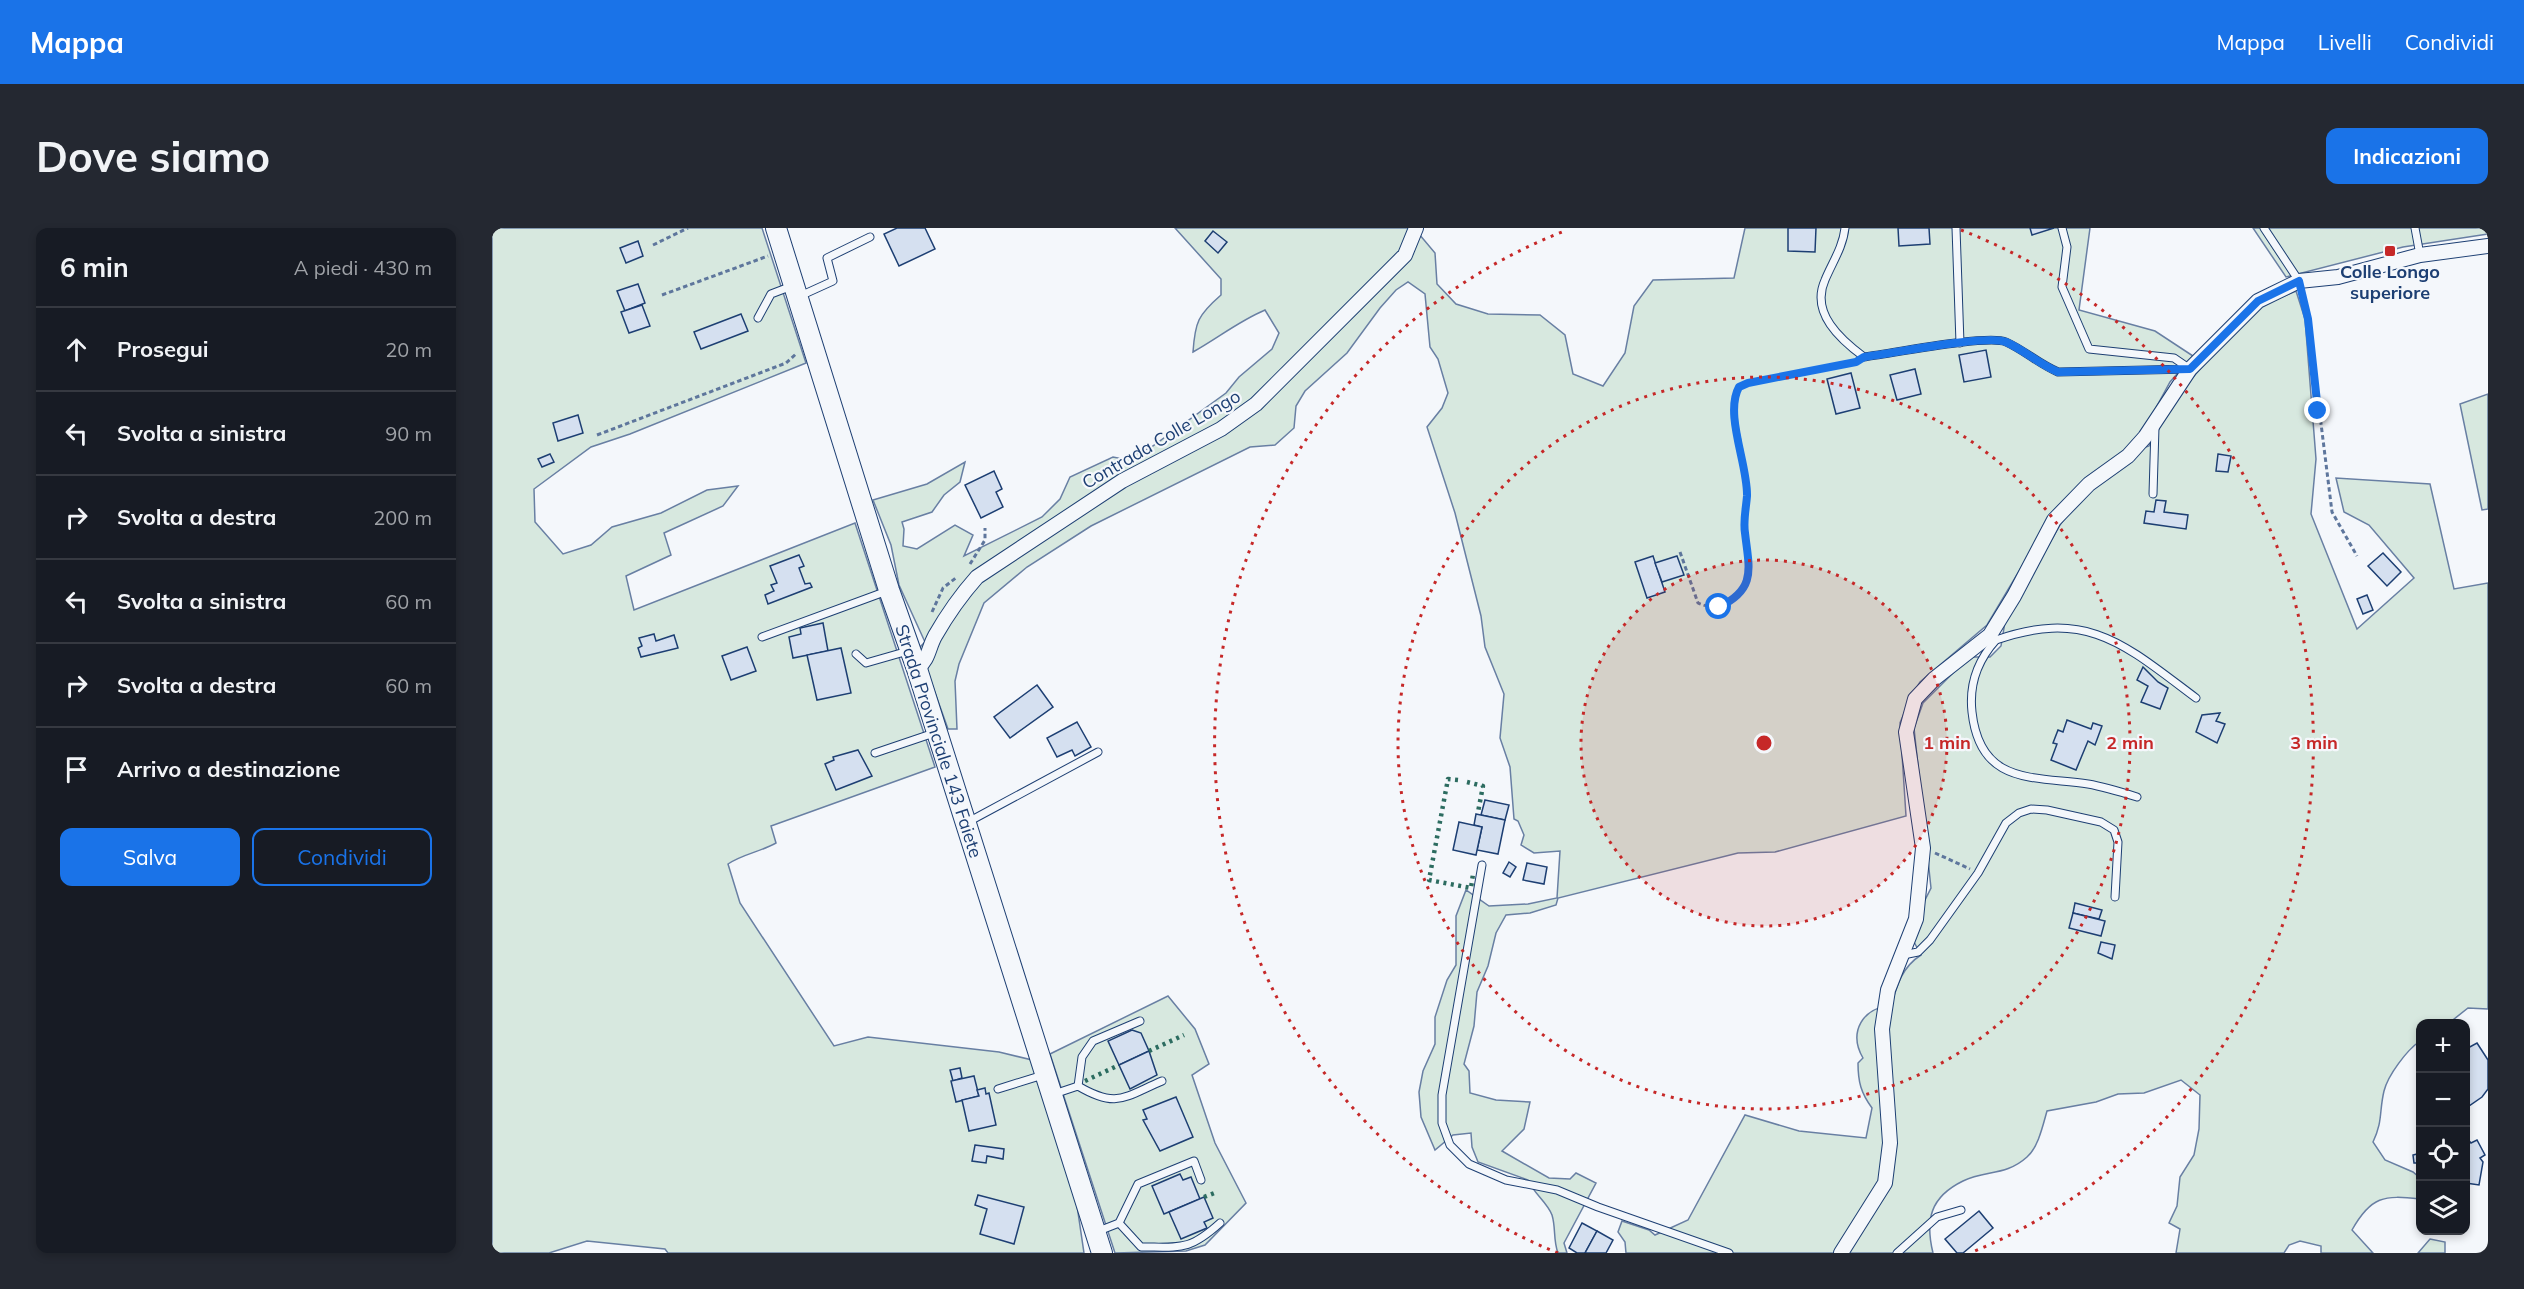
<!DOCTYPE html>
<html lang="it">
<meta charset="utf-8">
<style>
body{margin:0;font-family:Mulish,sans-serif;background:#242831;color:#f1f3f6}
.controls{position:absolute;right:18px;bottom:18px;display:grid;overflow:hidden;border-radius:12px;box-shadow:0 3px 9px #0003}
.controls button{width:54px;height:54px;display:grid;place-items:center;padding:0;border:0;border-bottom:2px solid #363941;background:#171b24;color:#f1f3f6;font:30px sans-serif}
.stop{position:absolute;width:18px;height:18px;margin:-14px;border:4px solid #1a73e8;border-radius:50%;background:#fff}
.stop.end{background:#1a73e8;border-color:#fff;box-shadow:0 2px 6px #0008}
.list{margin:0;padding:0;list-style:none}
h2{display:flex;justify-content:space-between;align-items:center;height:78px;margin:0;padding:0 24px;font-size:26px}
h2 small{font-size:20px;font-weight:400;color:#9ea1a6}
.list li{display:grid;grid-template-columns:39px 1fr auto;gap:18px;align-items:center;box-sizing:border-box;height:84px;padding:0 24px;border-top:2px solid #363941}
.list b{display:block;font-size:22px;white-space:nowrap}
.list em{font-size:20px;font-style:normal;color:#9ea1a6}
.actions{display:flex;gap:12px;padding:18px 24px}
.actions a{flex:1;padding:14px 0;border:2px solid #1a73e8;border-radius:12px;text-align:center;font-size:21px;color:#1a73e8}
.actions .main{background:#1a73e8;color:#fff}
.icon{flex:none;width:33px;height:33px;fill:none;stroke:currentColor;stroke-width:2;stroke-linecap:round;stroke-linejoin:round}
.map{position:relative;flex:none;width:1996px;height:1025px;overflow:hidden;border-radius:12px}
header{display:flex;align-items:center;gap:36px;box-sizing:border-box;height:84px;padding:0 30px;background:#1a73e8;color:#fff}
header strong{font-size:28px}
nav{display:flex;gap:33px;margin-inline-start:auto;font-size:21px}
.intro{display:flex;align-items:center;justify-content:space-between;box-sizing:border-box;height:144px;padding:0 36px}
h1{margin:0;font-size:42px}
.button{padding:15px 27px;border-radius:12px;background:#1a73e8;color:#fff;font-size:21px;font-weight:700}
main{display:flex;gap:36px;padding:0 36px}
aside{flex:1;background:#171b24;border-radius:12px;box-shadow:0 3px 9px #0003}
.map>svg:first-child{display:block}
.green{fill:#d7e8df;stroke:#687fa3;stroke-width:1.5}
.building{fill:#d5e0f0;stroke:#1d3f73;stroke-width:1.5}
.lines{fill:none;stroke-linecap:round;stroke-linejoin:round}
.service-casing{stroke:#1d3f73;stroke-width:9}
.minor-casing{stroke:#1d3f73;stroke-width:16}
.secondary-casing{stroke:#1d3f73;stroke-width:22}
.path{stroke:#5e769c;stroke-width:3;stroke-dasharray:4.5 3;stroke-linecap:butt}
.service{stroke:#f4f7fb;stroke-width:7}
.minor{stroke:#f4f7fb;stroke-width:14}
.secondary{stroke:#f4f7fb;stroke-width:20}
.hedge{stroke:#2c6c60;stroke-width:4.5;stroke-dasharray:3 4.5;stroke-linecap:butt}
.route{stroke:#1a73e8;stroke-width:8}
.ring{fill:none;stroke:#c62828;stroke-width:3;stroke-dasharray:3 6}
.poi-dot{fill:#c62828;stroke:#f4f7fb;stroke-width:2}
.labels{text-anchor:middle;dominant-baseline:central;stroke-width:4.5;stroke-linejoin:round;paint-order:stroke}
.poi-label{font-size:18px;font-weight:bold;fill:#1d3f73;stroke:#f4f7fb}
.street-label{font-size:18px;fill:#1d3f73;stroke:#f4f7fb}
.centre{fill:#c62828;stroke:#f4f7fb;stroke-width:3}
.ring-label{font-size:18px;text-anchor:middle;font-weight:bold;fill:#c62828;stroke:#f4f7fb;stroke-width:4.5;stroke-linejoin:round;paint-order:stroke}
</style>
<header>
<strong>Mappa</strong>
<nav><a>Mappa</a><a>Livelli</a><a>Condividi</a></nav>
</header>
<div class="intro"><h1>Dove siamo</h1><a class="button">Indicazioni</a></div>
<main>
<aside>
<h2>6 min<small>A piedi · 430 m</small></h2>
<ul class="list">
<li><svg class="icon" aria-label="ahead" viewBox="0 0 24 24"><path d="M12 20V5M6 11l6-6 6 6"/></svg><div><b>Prosegui</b></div><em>20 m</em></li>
<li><svg class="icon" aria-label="left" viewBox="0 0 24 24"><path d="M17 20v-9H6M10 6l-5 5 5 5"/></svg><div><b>Svolta a sinistra</b></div><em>90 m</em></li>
<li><svg class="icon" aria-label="right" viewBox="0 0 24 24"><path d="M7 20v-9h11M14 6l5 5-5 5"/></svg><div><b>Svolta a destra</b></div><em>200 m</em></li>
<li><svg class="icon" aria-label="left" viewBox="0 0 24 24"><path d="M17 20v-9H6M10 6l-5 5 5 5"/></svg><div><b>Svolta a sinistra</b></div><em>60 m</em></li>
<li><svg class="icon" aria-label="right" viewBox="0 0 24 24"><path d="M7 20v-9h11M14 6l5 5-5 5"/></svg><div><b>Svolta a destra</b></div><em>60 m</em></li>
<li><svg class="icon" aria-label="arrive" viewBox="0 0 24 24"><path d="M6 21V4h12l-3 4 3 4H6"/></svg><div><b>Arrivo a destinazione</b></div></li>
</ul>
<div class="actions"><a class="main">Salva</a><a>Condividi</a></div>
</aside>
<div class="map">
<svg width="1996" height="1025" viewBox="0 0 1996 1025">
<rect width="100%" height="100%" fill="#f4f7fb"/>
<g class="green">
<path d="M0 0H270L314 135 138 206 99 219 42 261 43 294 71 326 99 317 120 299 169 285 215 262 246 258 231 278 172 305 179 327 134 348 142 382 363 295 443 539 279 598 284 615C268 624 251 626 236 636L248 675 342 818 376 809 507 824 540 832 584 971 592 1025H176L173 1021 95 1013 57 1025H0Z"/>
<path d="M683 0H922L943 25 945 56 964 76 996 86 1048 87 1073 107 1081 146 1111 158 1133 125 1142 78 1161 52 1242 50 1253 0H1598L1587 82 1663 103 1701 128 1678 154 1653 200 1634 223 1595 249 1564 281 1495 397 1428 454 1419 469 1408 495 1414 588 1283 624 1246 625 1066 670 1064 677 1038 685 1014 687 1004 705 996 738 985 764 982 798 972 836 977 843 978 865 1004 872 1038 874 1032 901 1010 923 1057 950 1078 951 1084 945 1104 955 1072 1015 1075 1025H1066C1061 1012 1064 1000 1060 987 1055 974 1042 966 1036 952L986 934 980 919 979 905 961 907 943 922 929 889 927 864 931 843 943 816V789L955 752 964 737V688L974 662 997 678 1036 676 1065 670 1068 623 1042 625 1029 617 1032 607 1026 593 1022 591 1018 539 1008 510 1012 466 993 419 989 388 963 285 935 199 950 180 956 165 946 131 938 119 933 66 916 54 904 62 888 80 855 125 813 163 804 178 802 200 783 217 758 219 599 298 535 339 492 375 467 436 463 453 465 501H456L427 420 433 414 407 357 399 317 381 272 435 256 473 234 468 254 452 267 440 284 410 294 412 301 411 318 425 321 463 297 481 307 472 328 550 289 568 271 578 249 621 229 631 231 658 220 734 165 747 149 780 121 787 105 773 82C747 93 726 110 701 124 703 94 706 87 729 67V51Z"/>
<path d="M1761 0H1996V6L1911 19 1794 49Z"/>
<path d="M1804 63 1813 91 1824 231 1819 286 1865 401 1922 350 1877 297 1852 284 1844 250 1938 256 1962 361 1996 355V781L1976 780 1957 795 1928 796V813C1915 822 1896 847 1892 863 1887 884 1891 893 1881 914L1893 932 1921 944 1928 950V971C1892 967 1879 968 1860 1002L1881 1025H1829V1018L1808 1013 1797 1017 1792 1025H1684L1688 1001 1677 995 1685 978 1688 949 1702 927 1707 901 1708 867 1689 852 1652 865 1626 866 1604 874 1555 883C1551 897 1546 920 1535 929 1514 948 1494 942 1471 953 1438 969 1433 992 1441 1025H1134L1133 1014 1126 1004 1130 993 1157 1002 1163 1007 1196 992 1253 887 1307 903 1374 910 1380 880C1369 865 1366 854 1366 835L1371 830C1356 804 1371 779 1399 778 1405 757 1410 739 1429 727L1422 714 1431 676 1439 660 1422 500 1431 475 1477 429H1498L1509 418 1513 394 1568 297 1586 273 1645 222 1657 218 1667 195 1690 162 1732 113 1764 80Z"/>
<path d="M1996 166V281L1990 282 1968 176Z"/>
<path d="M676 768 703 801 717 836 700 847 723 915 754 975 713 1017 694 1023 623 1025 558 826Z"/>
<path d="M1938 1011 1953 1014V1025H1926Z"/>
</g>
<g class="building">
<path d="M405 0H433L443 21 407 38 392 6Z"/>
<path d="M1296 0H1324L1323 24 1296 23Z"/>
<path d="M1406 0H1437L1438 16 1407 18Z"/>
<path d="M1538 0H1562L1540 7Z"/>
<path d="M721 3 735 14 726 25 713 13Z"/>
<path d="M146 13 151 28 134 35 128 20Z"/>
<path d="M146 56 153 75 133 83 125 63Z"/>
<path d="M150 77 158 98 137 105 129 84Z"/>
<path d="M249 86 256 103 209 121 202 104Z"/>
<path d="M1494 122 1499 149 1472 154 1467 127Z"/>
<path d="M1423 141 1429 166 1405 172 1398 147Z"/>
<path d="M1359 145 1368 180 1344 186 1335 151Z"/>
<path d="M86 187 91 205 66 213 61 195Z"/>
<path d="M58 226 62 234 50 239 46 231Z"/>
<path d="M1726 226 1739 228 1736 244 1724 243Z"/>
<path d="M502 243 510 261 504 264 511 279 489 290 473 257Z"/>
<path d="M1664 272 1674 273 1672 284 1696 287 1694 301 1652 295 1654 283 1662 284Z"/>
<path d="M1891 325 1909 344 1895 358 1876 338Z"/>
<path d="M307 327 312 338 307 340 313 356 318 355 320 359 276 376 273 367 282 363 279 357 285 355 278 338Z"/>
<path d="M1161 328 1173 364 1155 370 1143 334Z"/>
<path d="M1185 328 1192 347 1170 354 1163 335Z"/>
<path d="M1875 367 1881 382 1871 386 1865 371Z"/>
<path d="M331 395 336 423 301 430 297 409 309 406 308 400Z"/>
<path d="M162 406 164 413 182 407 186 420 149 429 146 420 150 418 147 410Z"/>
<path d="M255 419 264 443 239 452 230 428Z"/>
<path d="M349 420 359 465 325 472 315 427Z"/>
<path d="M1651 439 1666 454 1676 460 1668 481 1649 474 1656 458 1645 452Z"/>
<path d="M545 457 561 479 518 510 502 489Z"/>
<path d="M1728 485 1724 493 1733 496 1725 515 1704 504 1710 487Z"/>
<path d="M1575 492 1599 501 1601 495 1610 498 1603 517 1596 513 1584 542 1559 532 1565 516 1561 515 1566 502 1571 504Z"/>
<path d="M585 494 599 519 583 528 580 522 565 529 555 510Z"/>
<path d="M366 522 380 548 344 562 333 536 342 532 341 529Z"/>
<path d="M993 572 1017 577 1013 592 989 587Z"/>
<path d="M984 586 1013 592 1006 626 985 622 990 599 982 597Z"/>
<path d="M967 594 990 599 984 627 961 622Z"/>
<path d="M1017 634 1024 639 1018 649 1011 645Z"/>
<path d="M1035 635 1055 639 1052 656 1031 652Z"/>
<path d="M1583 675 1610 682 1607 691 1581 685Z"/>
<path d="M1581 685 1613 693 1609 708 1577 700Z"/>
<path d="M1609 714 1623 717 1620 731 1606 725Z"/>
<path d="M640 802 649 805 657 823 627 837 616 813Z"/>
<path d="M1985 815 1996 832V861L1990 869 1974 880V821Z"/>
<path d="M657 823 665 847 638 861 627 837Z"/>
<path d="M468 840 470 850 461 853 458 842Z"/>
<path d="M482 848 487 868 464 874 459 853Z"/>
<path d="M493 860 494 866 497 865 504 897 477 903 470 872 487 868 485 862Z"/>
<path d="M684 869 701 909 668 923 651 892 655 891 651 882Z"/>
<path d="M1974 909 1979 915 1985 912 1993 927 1988 930 1991 934 1987 957 1974 955Z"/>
<path d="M483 917 512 921 511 931 495 928 494 935 480 933Z"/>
<path d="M1925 926 1926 935H1922L1921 927Z"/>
<path d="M688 946 691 952 699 949 708 971 672 986 660 958Z"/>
<path d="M486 967 532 979 522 1016 488 1006 495 981 483 977Z"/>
<path d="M712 969 721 990 712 994 715 1000 689 1011 677 984Z"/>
<path d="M1487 983 1501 1000 1471 1025H1465L1453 1011Z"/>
<path d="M1090 995 1105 1003 1093 1025H1085L1077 1020Z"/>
<path d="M1105 1003 1121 1012 1114 1025H1093Z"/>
</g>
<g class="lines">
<g class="service-casing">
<g id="service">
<path d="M1353 0C1351 19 1340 35 1333 52 1318 85 1349 112 1372 129 1397 126 1496 106 1514 114 1532 122 1547 136 1566 144L1698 141 1682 130 1597 121 1570 59 1575 19 1570 0"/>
<path d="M1464 0 1468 115"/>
<path d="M1772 0 1807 53"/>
<path d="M1923 0 1928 27"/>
<path d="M308 68 341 53 335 30 378 9"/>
<path d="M266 90 279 66 300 58"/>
<path d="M1661 266 1663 199"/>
<path d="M1498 407 1504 412C1486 432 1477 457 1480 484 1488 557 1540 548 1596 556 1613 559 1629 564 1645 569"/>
<path d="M270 409 395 363"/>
<path d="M1504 412C1596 380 1633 417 1704 470"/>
<path d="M364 426 374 435 416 423"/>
<path d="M383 525 442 505"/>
<path d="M476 594 606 524"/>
<path d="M990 637 950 867V895L958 917 977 936 1014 952 1065 962 1106 979 1237 1025"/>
<path d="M1411 727 1426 724 1438 712 1486 645 1514 595 1527 585 1539 581 1555 582 1609 594 1622 602 1626 614 1623 669"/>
<path d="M586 858 590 829 601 813 648 793"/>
<path d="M506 861 551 847"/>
<path d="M562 866 586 858C625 881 632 869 670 853"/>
<path d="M627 995 649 1019C689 1019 697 1023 728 995"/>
<path d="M604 1004 627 995 646 956 702 933 709 952"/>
<path d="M1405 1025 1445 989 1469 982"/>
</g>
</g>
<g class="minor-casing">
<g id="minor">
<path d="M425 441C437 431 436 421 443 408 455 387 469 367 485 349L630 253 729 201 764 176 913 27 924 0"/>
<path d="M1349 1025 1393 955 1398 915 1390 801 1396 762 1424 691 1431 620 1414 504 1423 471 1442 451 1498 407 1522 368 1562 292 1597 256 1636 228 1653 209 1698 141 1766 73 1807 53 1846 49 1928 27 1996 18"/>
</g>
</g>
<g class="secondary-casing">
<path id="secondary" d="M284 0 397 362 425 441 610 1025"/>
</g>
<g class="path">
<path d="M161 17 196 0"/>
<path d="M1811 66 1816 91 1840 284 1865 328"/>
<path d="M170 67 276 28"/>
<path d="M105 207 294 135 305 125"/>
<path d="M1188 324 1206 375C1226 385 1250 372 1257 350 1261 335 1254 320 1253 305 1251 292 1254 280 1255 268 1255 238 1246 206 1241 177 1243 166 1245 160 1256 155L1363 134"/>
<path d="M478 336 493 312V300"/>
<path d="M440 384 451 360 465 349"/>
<path d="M1443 625 1478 641"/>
</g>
<use href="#service" class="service"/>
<use href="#minor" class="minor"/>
<use href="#secondary" class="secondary"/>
<g class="hedge">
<path d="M966 552 956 551 937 652 979 660 981 646"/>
<path d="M975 554 991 558 986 584"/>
<path d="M657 823 692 807"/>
<path d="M593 853 627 837"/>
<path d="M712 969 725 964"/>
</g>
</g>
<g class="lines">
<path class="route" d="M1227 379C1265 361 1257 340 1253 305 1251 293 1254 281 1255 268 1256 237 1232 186 1247 159L1256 155 1364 134 1372 129C1397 126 1496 106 1514 114 1532 122 1547 136 1566 144L1698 141 1766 73 1807 53 1816 91 1826 183"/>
</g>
<circle cx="1272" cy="515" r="183" fill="#c62828" fill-opacity=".12"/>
<g class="ring">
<circle cx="1272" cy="515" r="183"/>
<circle cx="1272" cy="515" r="366"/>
<path d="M1066 1025A550 550 0 0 1 1075 2M1469 2A550 550 0 0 1 1478 1025"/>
</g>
<rect class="poi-dot" x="1892" y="17" width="12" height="12" rx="3"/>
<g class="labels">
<g class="poi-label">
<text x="1898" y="43">Colle Longo<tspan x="1898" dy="21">superiore</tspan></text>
</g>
<g class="street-label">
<text transform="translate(669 211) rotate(-30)">Contrada Colle Longo</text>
<text transform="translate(447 513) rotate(72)">Strada Provinciale 143 Faiete</text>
</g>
</g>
<circle cx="1272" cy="515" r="9" class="centre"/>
<g class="ring-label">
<text x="1455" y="521">1 min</text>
<text x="1638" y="521">2 min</text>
<text x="1822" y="521">3 min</text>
</g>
</svg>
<div class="controls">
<button>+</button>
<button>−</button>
<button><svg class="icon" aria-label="locate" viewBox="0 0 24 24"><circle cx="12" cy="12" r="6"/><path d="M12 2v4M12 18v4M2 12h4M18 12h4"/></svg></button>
<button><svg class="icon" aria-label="layers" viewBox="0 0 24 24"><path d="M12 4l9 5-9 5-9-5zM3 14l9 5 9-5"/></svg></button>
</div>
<div class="stop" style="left:1227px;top:379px"></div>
<div class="stop end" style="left:1826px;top:183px"></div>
</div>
</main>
